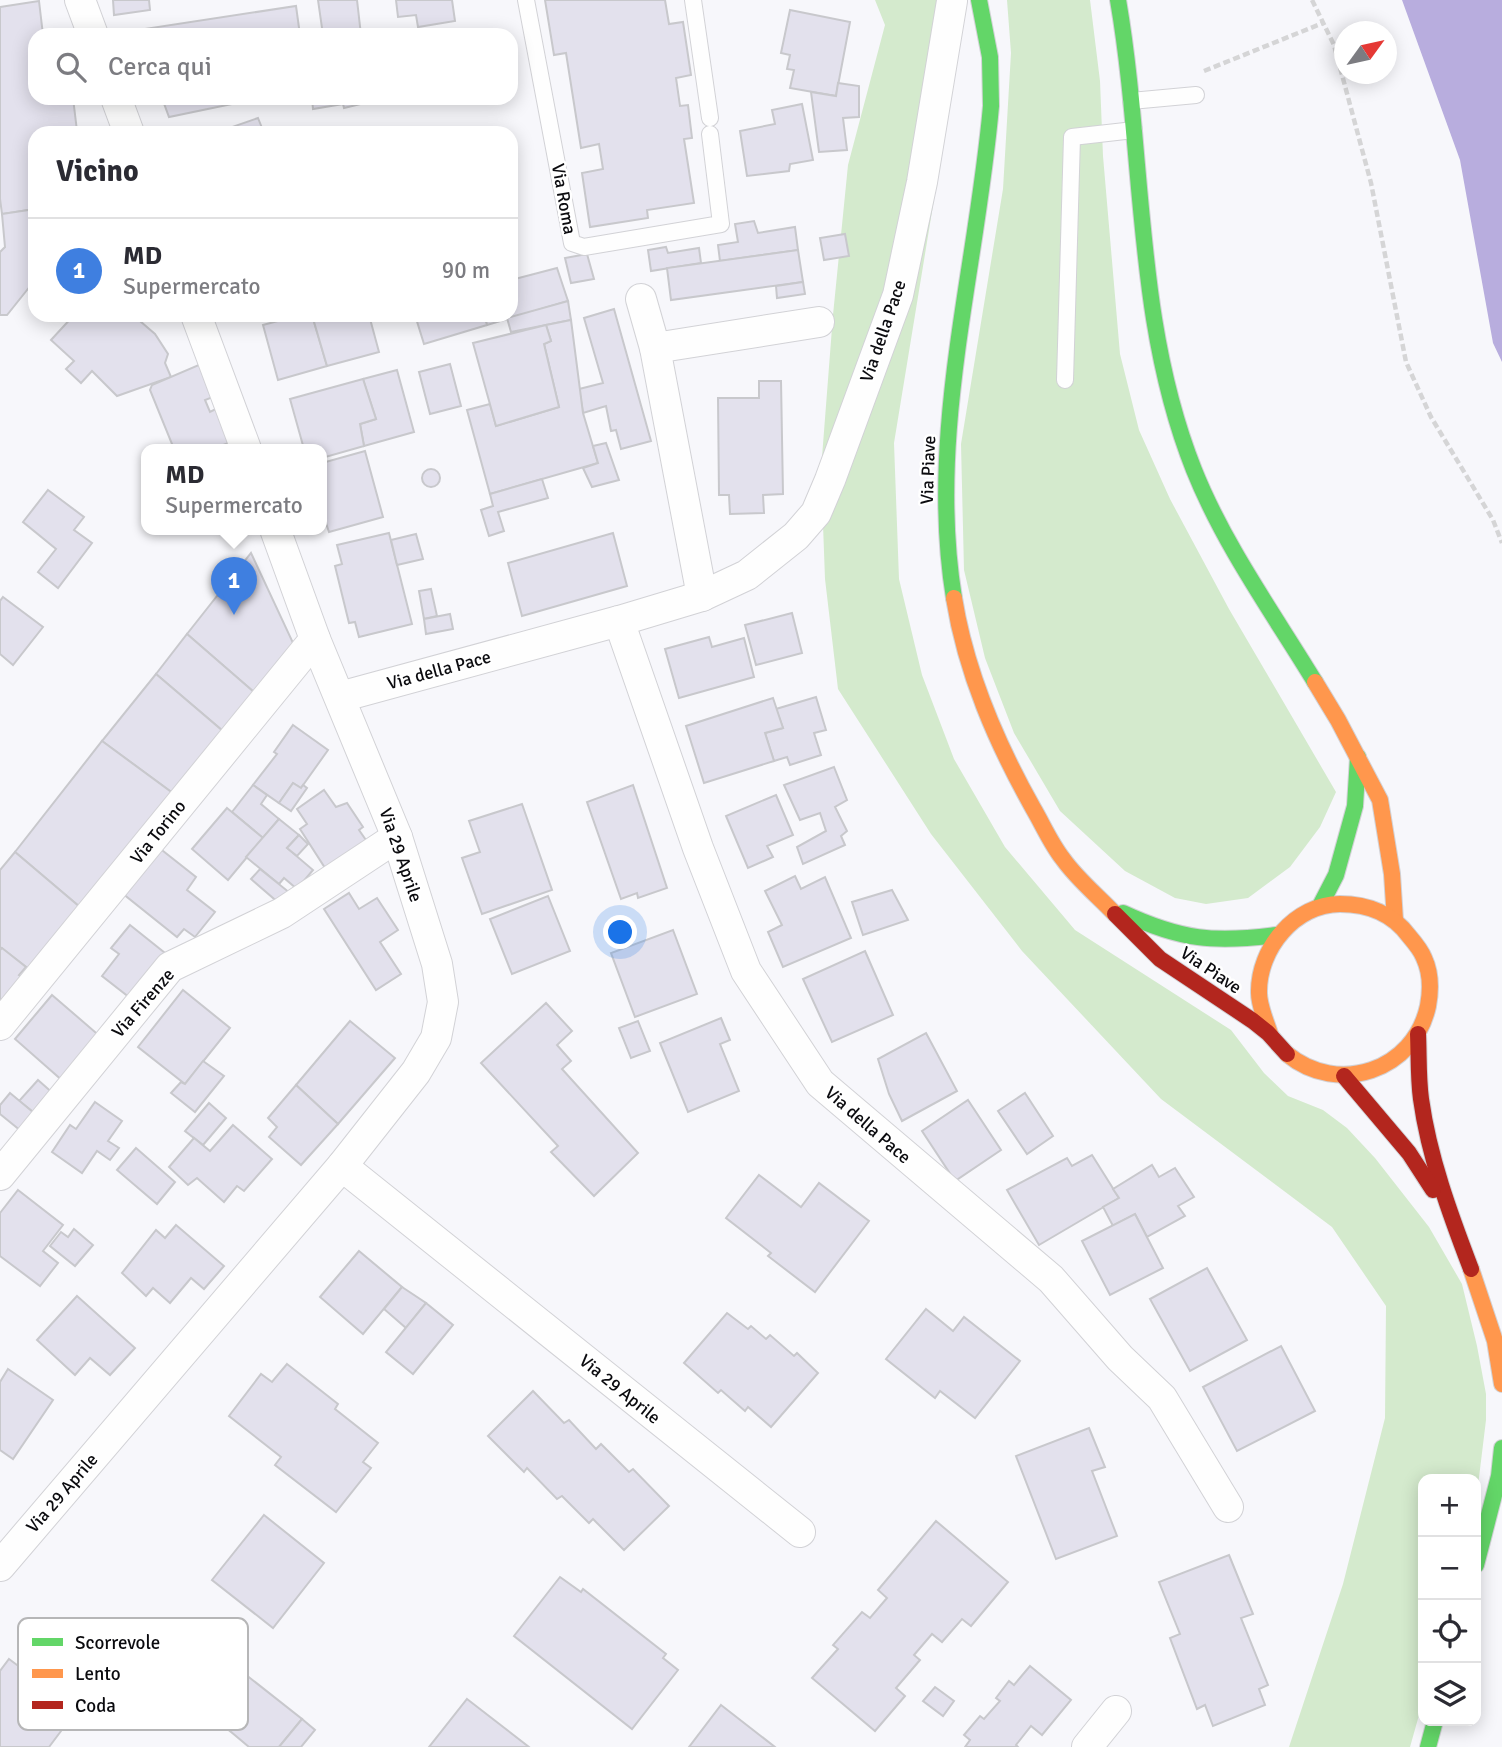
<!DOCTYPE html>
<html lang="it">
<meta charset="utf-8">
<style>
body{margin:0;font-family:Signika,sans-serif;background:#f7f7f7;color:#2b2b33}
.controls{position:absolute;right:21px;bottom:21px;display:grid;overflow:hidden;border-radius:14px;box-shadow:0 4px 18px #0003}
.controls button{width:63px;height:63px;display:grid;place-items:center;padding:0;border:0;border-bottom:2px solid #e1e1e2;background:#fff;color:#2b2b33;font:35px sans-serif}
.compass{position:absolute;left:1334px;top:21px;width:63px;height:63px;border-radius:50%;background:#fff;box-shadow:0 4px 18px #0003;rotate:57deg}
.you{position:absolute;left:621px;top:933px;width:24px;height:24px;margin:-18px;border:5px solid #fff;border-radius:50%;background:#1a73e8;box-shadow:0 0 0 10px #1a73e833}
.badge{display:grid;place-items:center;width:46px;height:46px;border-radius:50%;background:#5e5e62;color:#fff;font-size:23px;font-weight:700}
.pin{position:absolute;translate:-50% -58px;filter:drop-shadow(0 2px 4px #0008)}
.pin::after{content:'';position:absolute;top:37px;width:24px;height:21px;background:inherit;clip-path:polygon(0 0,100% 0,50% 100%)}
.popup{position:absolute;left:141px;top:444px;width:186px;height:91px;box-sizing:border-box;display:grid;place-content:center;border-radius:14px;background:#fff;filter:drop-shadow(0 2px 5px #0005);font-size:23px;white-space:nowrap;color:#7c7c81}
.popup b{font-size:26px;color:#2b2b33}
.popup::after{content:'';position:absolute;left:50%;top:100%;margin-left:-14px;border:14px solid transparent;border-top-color:#fff}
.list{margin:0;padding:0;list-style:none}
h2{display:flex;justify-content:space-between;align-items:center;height:91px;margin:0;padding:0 28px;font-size:30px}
h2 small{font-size:23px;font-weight:400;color:#7c7c81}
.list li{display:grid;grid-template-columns:46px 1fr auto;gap:21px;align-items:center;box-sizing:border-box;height:105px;padding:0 28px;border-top:2px solid #e1e1e2}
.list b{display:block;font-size:26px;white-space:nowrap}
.list p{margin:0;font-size:23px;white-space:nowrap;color:#7c7c81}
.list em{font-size:23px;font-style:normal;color:#7c7c81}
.icon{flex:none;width:38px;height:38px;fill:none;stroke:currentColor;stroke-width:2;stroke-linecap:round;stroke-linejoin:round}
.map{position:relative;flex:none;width:1502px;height:1747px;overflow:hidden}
.search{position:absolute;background:#fff;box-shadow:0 4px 18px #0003;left:28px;top:28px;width:490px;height:77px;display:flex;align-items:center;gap:18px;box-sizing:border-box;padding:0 24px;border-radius:21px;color:#7c7c81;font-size:26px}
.panel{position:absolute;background:#fff;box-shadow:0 4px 18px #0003;left:28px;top:126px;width:490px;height:196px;border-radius:21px}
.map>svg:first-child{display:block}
.green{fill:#d4eacd}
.water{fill:#b8adde}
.building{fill:#e3e1ed;stroke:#c8c8cc;stroke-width:2}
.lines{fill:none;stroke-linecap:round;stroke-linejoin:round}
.lane-casing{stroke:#d2d2d6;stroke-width:18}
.street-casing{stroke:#d2d2d6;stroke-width:32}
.fast-casing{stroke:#d2d2d6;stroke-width:18}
.slow-casing{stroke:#d2d2d6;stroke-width:18}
.jam-casing{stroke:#d2d2d6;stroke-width:18}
.path{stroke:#d5d5d6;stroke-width:4.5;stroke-dasharray:7 3.5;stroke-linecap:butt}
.lane{stroke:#fefefe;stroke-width:16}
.street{stroke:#fefefe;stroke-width:30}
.fast{stroke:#63d668;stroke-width:16}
.slow{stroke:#ff974d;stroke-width:16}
.jam{stroke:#b3261e;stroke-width:16}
.labels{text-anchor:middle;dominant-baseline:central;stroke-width:5;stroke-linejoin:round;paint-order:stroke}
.street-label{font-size:18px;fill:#0b0b0f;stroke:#fff}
.key{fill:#fff;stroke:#b6b6b7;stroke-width:2}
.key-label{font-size:19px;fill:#0b0b0f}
</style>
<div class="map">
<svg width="1502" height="1747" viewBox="0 0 1502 1747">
<rect width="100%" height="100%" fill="#f7f7fb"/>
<g class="green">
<path d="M875 0H941L937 181 894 443 899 579 922 675 954 759 1005 847 1075 930 1231 1030 1264 1073 1288 1096 1323 1110 1347 1128 1375 1158 1429 1227 1462 1284 1477 1346 1486 1394V1420L1476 1502V1479H1423V1701L1410 1747H1289L1343 1584 1385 1418 1386 1306 1332 1227 1161 1099 1022 951 931 834 838 689 825 579 821 470 833 315 848 165 885 25Z"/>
<path d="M1007 0H1090L1100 81 1103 156 1120 354 1139 430 1170 499 1229 609 1336 792 1320 827 1290 867 1248 898 1206 904 1175 898 1125 871 1060 811 1014 733 985 658 964 570 961 444 1003 189 1011 53Z"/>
</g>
<path class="water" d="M1402 0H1502V362L1493 343 1460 160Z"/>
<g class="building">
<path d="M113 0H149L150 10 114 15Z"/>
<path d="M318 0H357L361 35H323Z"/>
<path d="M396 0H452L455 21 418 27 416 15 398 17Z"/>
<path d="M545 0H665L669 24 683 22 691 75 676 78 680 106 688 105 692 138 684 139 694 203 647 210 648 218 590 227 582 173 603 169 599 144 581 148 566 53 554 55Z"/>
<path d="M39 1 43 35H35V98H73L77 131 35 133V209L2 214 0 199V7Z"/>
<path d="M296 6 300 35H139L138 30Z"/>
<path d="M790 10 850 22 836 96 790 88 794 70 787 69 790 55 781 53Z"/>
<path d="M838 83 859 86V117L843 118 847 150 819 152 811 92 836 96Z"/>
<path d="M162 98H261L169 117Z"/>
<path d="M312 98H385L344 108 343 104 313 109Z"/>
<path d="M802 104 813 160 790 164 789 171 747 176 740 131 775 124 772 110Z"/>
<path d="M258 118 264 133H234L232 127Z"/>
<path d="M35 209V280L7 315H0V252L5 247 2 214Z"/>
<path d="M754 221 758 233 795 227 798 250 720 261 718 245 738 242 735 224Z"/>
<path d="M845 234 849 256 824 260 820 238Z"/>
<path d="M666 247 668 253 699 248 701 263 651 271 648 250Z"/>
<path d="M798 250 803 282 671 300 667 268Z"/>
<path d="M587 254 594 279 571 283 565 258Z"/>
<path d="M557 268 568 301 487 325 484 315H511V280Z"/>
<path d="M803 282 805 294 777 298 776 286Z"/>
<path d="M568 301 571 320 511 332 507 318Z"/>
<path d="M614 309 651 441 621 449 616 430 611 431 606 406 583 413 579 389 603 383 584 318Z"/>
<path d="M74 315H133L155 334 168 354 165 363 171 377 117 396 92 371 81 383 66 369 74 361 51 340Z"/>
<path d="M300 315H312L327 366 278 380 263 325Z"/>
<path d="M312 315H369L379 352 327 366Z"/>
<path d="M415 315H484L487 325 424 344Z"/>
<path d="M571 320 583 413 598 463 490 494 467 410 490 404 496 426 559 407 544 344 551 341 546 325Z"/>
<path d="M546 325 551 341 544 344 559 407 496 426 473 343Z"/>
<path d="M201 364 213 397 205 400 210 412 218 408 231 442 213 449H174L150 390 152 385Z"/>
<path d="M450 364 461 406 430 414 419 372Z"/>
<path d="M397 370 414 432 364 446 360 424 376 419 363 379Z"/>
<path d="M363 379 376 419 360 424 364 446 322 458V449H304L290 399Z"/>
<path d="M759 381H781L783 494 763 495 764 513 730 514 729 495H719L718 398H759Z"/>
<path d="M606 443 619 480 592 487 583 468 598 463 593 446Z"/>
<path d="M365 451 383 517 329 532 322 511V498L325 497 322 485V463Z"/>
<circle cx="431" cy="478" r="9"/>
<path d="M542 479 548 498 498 512 504 531 489 536 481 510 493 506 490 494Z"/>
<path d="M48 490 84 517 74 530 92 543 58 588 38 572 56 549 23 522Z"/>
<path d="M389 533 412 624 359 637 355 622 349 623 335 566 342 564 337 545Z"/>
<path d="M613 533 627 586 522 616 508 563Z"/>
<path d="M416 534 423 559 397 565 391 540Z"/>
<path d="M251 553 294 645 255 693 187 634Z"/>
<path d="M431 589 437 616 424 619 419 591Z"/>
<path d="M3 597 43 627 13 665 0 654V601Z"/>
<path d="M792 613 802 653 756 665 745 625Z"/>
<path d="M450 614 453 629 426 634 424 619Z"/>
<path d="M187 634 255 693 224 732 156 674Z"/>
<path d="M709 637 712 647 744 638 754 677 679 698 665 649Z"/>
<path d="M156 674 224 732 174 794 102 741Z"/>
<path d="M816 697 826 730 814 733 821 755 790 765 787 757 774 761 765 733 783 728 776 709Z"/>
<path d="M773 698 783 728 765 733 774 761 704 783 686 726Z"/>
<path d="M293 725 328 750 301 788 293 783 279 803 253 785 277 754 274 752Z"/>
<path d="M102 741 174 794 81 908 15 852Z"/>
<path d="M834 767 847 800 835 807 847 831 841 836 845 845 803 864 797 847 826 831 820 813 800 820 784 785Z"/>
<path d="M293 783 301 788 303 785 307 788 291 811 279 803Z"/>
<path d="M253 785 267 795 261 804 279 819 263 838 232 812Z"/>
<path d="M633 785 667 888 638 898 637 893 621 899 587 802Z"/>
<path d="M324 790 336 807 347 803 363 827 359 830 368 843 327 871 300 829 307 824 297 809Z"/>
<path d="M776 795 793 835 767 846 773 857 748 868 726 816Z"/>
<path d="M522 804 552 890 482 914 462 858 480 852 469 821Z"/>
<path d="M227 808 263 838 228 880 192 849Z"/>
<path d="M279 819 299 835 287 848 313 870 297 889 284 878 279 884 246 857Z"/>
<path d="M299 835 308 844 297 856 287 848Z"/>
<path d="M158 847 196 877 187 890 215 912 195 937 184 929 177 937 122 893Z"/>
<path d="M15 852 81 908 30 970 0 947V870Z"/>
<path d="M260 869 290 893 280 904 251 879Z"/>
<path d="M795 876 801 889 825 877 851 938 783 967 768 932 782 925 765 891Z"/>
<path d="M892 890 908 920 863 935 852 902Z"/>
<path d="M349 893 359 909 377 898 398 930 380 942 401 974 376 990 324 909Z"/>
<path d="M548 896 570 951 512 974 490 919Z"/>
<path d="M130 925 165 953 134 1001 102 976 119 954 111 948Z"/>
<path d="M673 930 697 994 635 1017 611 953Z"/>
<path d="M2 948 26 967 19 975 27 981 0 1015V950Z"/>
<path d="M865 951 893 1015 832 1042 803 979Z"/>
<path d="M183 990 230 1028 185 1084 138 1047Z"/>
<path d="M52 995 102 1038 64 1082 15 1039Z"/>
<path d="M546 1003 572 1031 557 1045 571 1061 562 1069 638 1153 594 1196 551 1152 558 1146 481 1063Z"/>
<path d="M721 1018 730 1040 720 1044 739 1091 688 1112 660 1043Z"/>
<path d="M350 1021 395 1058 338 1124 296 1085Z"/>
<path d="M638 1021 650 1051 631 1058 619 1028Z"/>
<path d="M926 1033 957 1091 902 1121 889 1094 878 1059Z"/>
<path d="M203 1061 224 1076 195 1112 171 1093 181 1082 185 1084Z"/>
<path d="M38 1080 55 1095 37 1115 19 1101Z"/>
<path d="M296 1085 338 1124 301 1165 269 1137 277 1127 268 1118Z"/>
<path d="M10 1093 40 1118 26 1135 0 1114V1105Z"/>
<path d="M1025 1093 1053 1136 1027 1154 998 1111Z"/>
<path d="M968 1100 1001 1150 955 1181 922 1131Z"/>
<path d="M95 1102 122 1121 108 1141 119 1148 110 1160 97 1151 82 1173 52 1152 70 1125 76 1129Z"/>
<path d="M209 1103 226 1118 203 1145 185 1131Z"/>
<path d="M233 1125 272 1159 244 1191 237 1186 224 1202 197 1178 188 1185 169 1167 194 1138 210 1151Z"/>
<path d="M136 1148 175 1182 157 1204 117 1170Z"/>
<path d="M1092 1155 1119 1198 1039 1245 1007 1190 1067 1158 1072 1166Z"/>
<path d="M1152 1165 1159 1177 1175 1168 1194 1197 1178 1206 1185 1216 1147 1237 1135 1214 1113 1226 1103 1207 1119 1198 1113 1189Z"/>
<path d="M759 1175 801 1207 819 1183 869 1221 815 1292 768 1256 771 1253 726 1218Z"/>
<path d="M18 1190 63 1225 43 1251 58 1263 40 1286 0 1256V1213Z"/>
<path d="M1135 1214 1163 1268 1110 1295 1082 1241Z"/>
<path d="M176 1225 224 1266 204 1289 191 1278 170 1303 153 1288 146 1296 122 1273 156 1230 165 1238Z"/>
<path d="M74 1229 93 1245 75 1266 50 1246 61 1232 68 1237Z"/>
<path d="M359 1251 402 1287 363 1334 320 1297Z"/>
<path d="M1207 1268 1247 1340 1190 1371 1150 1299Z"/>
<path d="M402 1287 426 1303 406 1328 384 1309Z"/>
<path d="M77 1296 135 1348 110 1375 90 1358 75 1375 37 1340Z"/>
<path d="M426 1303 453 1325 413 1374 386 1352Z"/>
<path d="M926 1309 953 1331 964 1317 1020 1361 975 1418 940 1391 935 1398 886 1359Z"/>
<path d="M727 1313 748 1329 751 1326 766 1339 770 1335 794 1356 797 1353 818 1373 771 1427 748 1407 745 1411 721 1390 718 1393 684 1363Z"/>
<path d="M1281 1346 1315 1411 1237 1451 1203 1387Z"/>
<path d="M287 1364 338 1404 335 1409 378 1443 363 1462 371 1468 336 1512 275 1465 281 1457 229 1416 261 1374 272 1382Z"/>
<path d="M8 1369 53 1400 13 1459 0 1450V1382Z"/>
<path d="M533 1391 564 1423 569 1420 596 1449 601 1444 629 1472 633 1469 669 1506 624 1550 593 1519 589 1523 562 1496 557 1499 527 1468 524 1472 488 1436Z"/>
<path d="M1089 1428 1105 1467 1092 1471 1117 1536 1056 1559 1016 1456Z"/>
<path d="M264 1515 324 1563 273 1628 212 1580Z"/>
<path d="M936 1521 1008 1582 971 1626 962 1619 942 1642 932 1634 914 1655 920 1660 896 1688 905 1696 875 1731 812 1678 838 1649 833 1645 862 1612 870 1618 887 1598 878 1590Z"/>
<path d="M1229 1555 1253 1614 1241 1618 1268 1685 1259 1689 1265 1705 1213 1726 1205 1705 1197 1709 1170 1638 1180 1634 1159 1582Z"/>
<path d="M560 1577 581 1592 583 1589 666 1654 663 1658 678 1670 632 1729 514 1636Z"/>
<path d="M181 1623 226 1659 201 1689 239 1718 230 1731 147 1666Z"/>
<path d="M9 1659 25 1671 30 1666 58 1687 53 1693 76 1711 49 1747H0V1671Z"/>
<path d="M226 1659 302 1719 279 1747H249L230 1731 239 1718 201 1689Z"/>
<path d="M1030 1666 1071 1700 1042 1735 1031 1726 1016 1745 1018 1747H965L970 1740 964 1735 980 1716 984 1719 1000 1701 996 1698 1009 1681 1014 1685Z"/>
<path d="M935 1687 954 1701 943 1716 923 1701Z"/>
<path d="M467 1699 529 1747H429Z"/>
<path d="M721 1705 775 1747H689Z"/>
<path d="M302 1719 315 1730 301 1747H279Z"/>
</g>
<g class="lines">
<g class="lane-casing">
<g id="lane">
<path d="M526 0 572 243 584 247 721 224 710 134"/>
<path d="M693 0 710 118"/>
<path d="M1131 101 1196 95"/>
<path d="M1065 380 1072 137 1134 130"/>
</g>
</g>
<g class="street-casing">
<g id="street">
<path d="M80 0 93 35"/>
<path d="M116 98 129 133"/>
<path d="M641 299 655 348 702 596"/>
<path d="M196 315 246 449"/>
<path d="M655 348 819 322"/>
<path d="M619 621 698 848 746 971 820 1083 1051 1279 1120 1358 1162 1398 1228 1507"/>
<path d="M340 697 619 621 702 596 747 575 796 536 816 513 830 480 898 295 922 182 952 1"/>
<path d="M0 1025 315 639"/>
<path d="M342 1166 800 1532"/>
<path d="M0 1175 170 967 282 913 397 837"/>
<path d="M0 1566 342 1166 416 1072 436 1038 443 1002 437 964 397 837 315 639 275 529"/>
<path d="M1087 1747 1116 1711"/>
</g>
</g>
<g class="fast-casing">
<g id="fast">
<path d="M1118 0C1145 156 1134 320 1194 470 1224 545 1273 613 1315 682"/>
<path d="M954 598C927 433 977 269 991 106L990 57 979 0"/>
<path d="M1320 906 1336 875 1355 806 1358 757"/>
<path d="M1123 913C1181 940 1214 943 1277 935"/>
<path d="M1476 1565 1499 1476 1502 1448"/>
<path d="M1428 1747 1435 1721"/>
</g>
</g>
<g class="slow-casing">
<g id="slow">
<path d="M954 598C966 673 996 742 1033 808 1043 825 1051 844 1063 859 1077 879 1098 896 1115 914"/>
<path d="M1315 682 1338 720 1380 800 1392 874 1395 920"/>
<path d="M1270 1034C1266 1021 1259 1006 1259 993 1258 949 1295 904 1340 904 1368 904 1393 914 1409 936 1415 943 1421 950 1424 958 1431 973 1431 990 1428 1006 1414 1071 1338 1096 1287 1054"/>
<path d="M1471 1269 1495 1341 1502 1384"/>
</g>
</g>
<g class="jam-casing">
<g id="jam">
<path d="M1115 914 1160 959 1253 1021 1268 1033 1287 1054"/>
<path d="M1418 1034C1419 1055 1418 1077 1421 1099 1429 1157 1450 1214 1471 1269"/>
<path d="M1344 1076 1409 1153 1433 1190"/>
</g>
</g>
<g class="path">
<path d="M1312 0 1334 45 1371 183 1406 362 1431 417 1493 520 1502 543"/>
<path d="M1204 71 1323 23"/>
</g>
<use href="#lane" class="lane"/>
<use href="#street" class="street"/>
<use href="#fast" class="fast"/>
<use href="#slow" class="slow"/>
<use href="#jam" class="jam"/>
</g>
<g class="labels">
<g class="street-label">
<text transform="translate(564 199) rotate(80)">Via Roma</text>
<text transform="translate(883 331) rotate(-71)">Via della Pace</text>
<text transform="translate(928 470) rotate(-88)">Via Piave</text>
<text transform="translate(439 670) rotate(-15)">Via della Pace</text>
<text transform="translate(158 832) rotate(-51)">Via Torino</text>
<text transform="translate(401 855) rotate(71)">Via 29 Aprile</text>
<text transform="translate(1211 970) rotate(34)">Via Piave</text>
<text transform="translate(143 1003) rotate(-49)">Via Firenze</text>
<text transform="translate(868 1125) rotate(41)">Via della Pace</text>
<text transform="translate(620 1389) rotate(39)">Via 29 Aprile</text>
<text transform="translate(62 1493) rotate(-49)">Via 29 Aprile</text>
</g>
</g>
<rect x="18" y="1618" width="230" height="112" rx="10" class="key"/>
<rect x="32" y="1638" width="31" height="8" fill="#63d668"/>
<rect x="32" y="1669" width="31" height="9" fill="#ff974d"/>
<rect x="32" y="1701" width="31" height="8" fill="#b3261e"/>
<g class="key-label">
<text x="75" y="1649">Scorrevole</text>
<text x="75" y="1680">Lento</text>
<text x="75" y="1712">Coda</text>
</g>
</svg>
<div class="controls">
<button>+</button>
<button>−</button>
<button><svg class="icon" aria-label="locate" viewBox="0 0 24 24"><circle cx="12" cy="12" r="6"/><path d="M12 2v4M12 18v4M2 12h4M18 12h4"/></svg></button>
<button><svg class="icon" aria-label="layers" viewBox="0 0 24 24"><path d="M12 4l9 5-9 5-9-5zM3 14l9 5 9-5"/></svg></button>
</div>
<svg class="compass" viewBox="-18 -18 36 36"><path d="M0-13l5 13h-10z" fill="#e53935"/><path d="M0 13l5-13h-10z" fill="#7c7c81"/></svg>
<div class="you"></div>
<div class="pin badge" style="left:234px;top:615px;background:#3f7fe0">1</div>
<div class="popup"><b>MD</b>Supermercato</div>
<div class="search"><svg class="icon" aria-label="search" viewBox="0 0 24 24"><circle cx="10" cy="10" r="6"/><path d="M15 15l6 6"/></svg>Cerca qui</div>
<section class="panel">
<h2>Vicino<small></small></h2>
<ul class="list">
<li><span class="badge" style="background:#3f7fe0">1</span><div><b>MD</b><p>Supermercato</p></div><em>90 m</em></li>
</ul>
</section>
</div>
